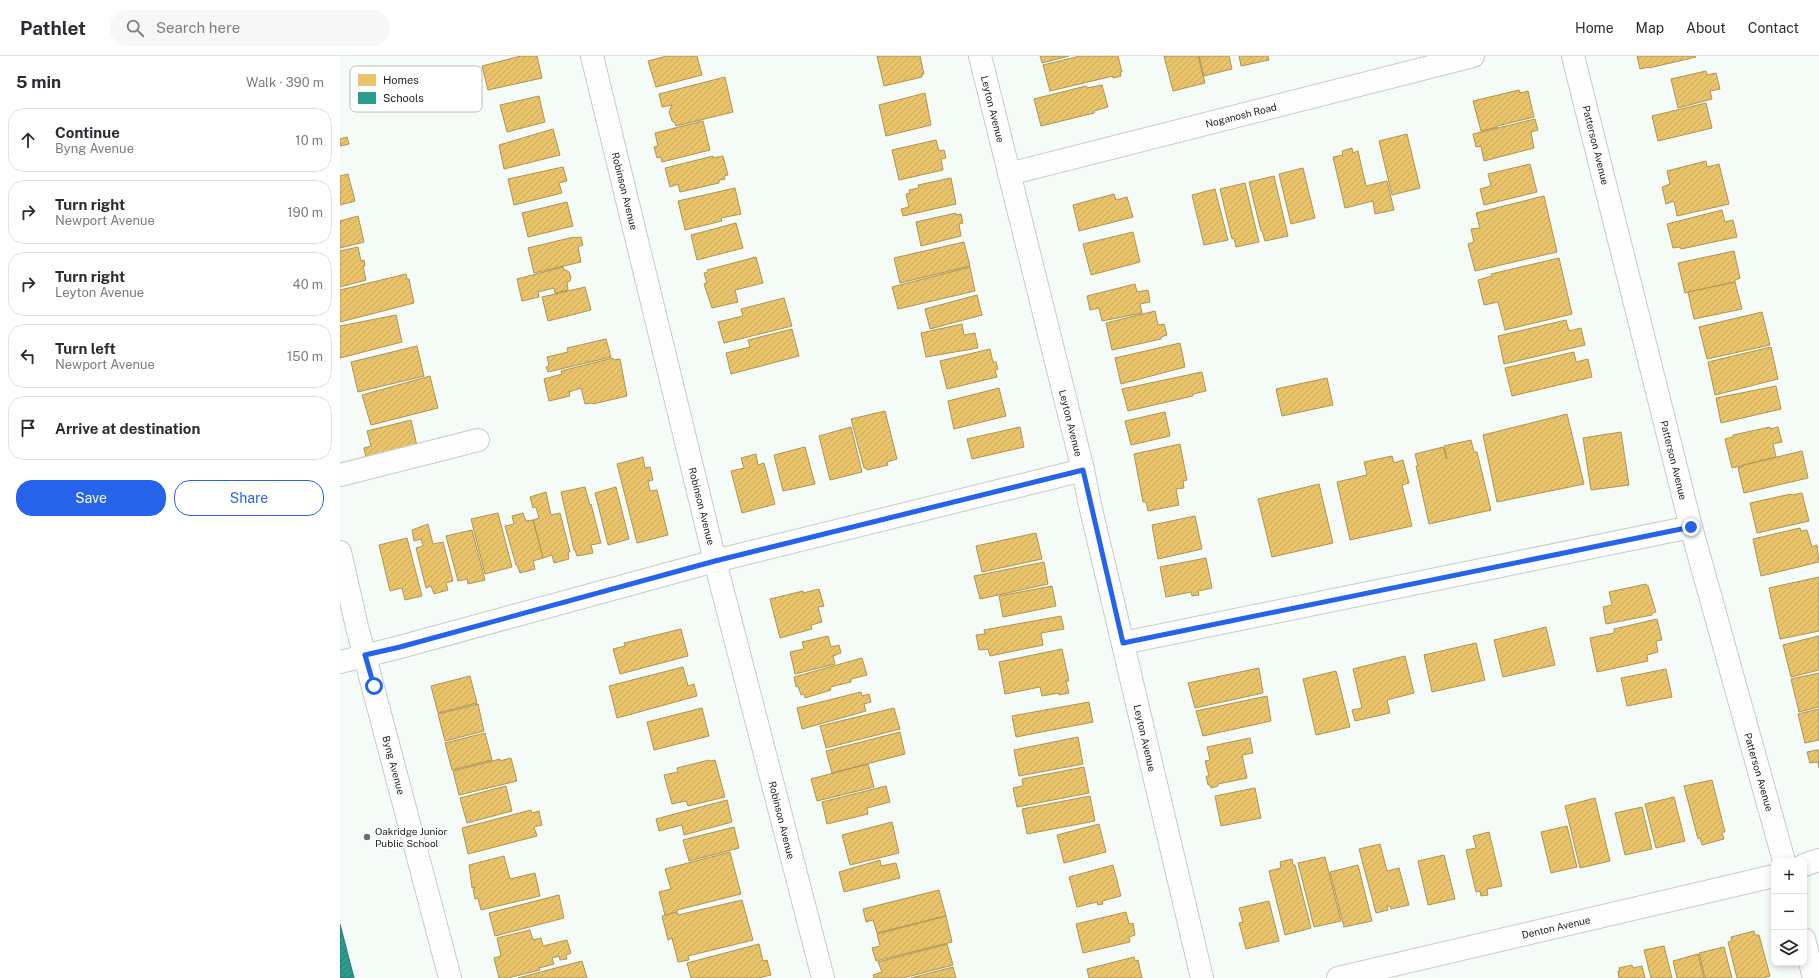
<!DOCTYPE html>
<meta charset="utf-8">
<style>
body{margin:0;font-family:"Public Sans",sans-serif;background:#f7f7f7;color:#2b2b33}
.controls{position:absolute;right:12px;bottom:12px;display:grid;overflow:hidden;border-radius:8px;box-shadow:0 2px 6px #0003}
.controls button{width:36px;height:36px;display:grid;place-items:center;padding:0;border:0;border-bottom:1px solid #e1e1e2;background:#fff;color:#2b2b33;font:20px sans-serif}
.stop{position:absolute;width:12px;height:12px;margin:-9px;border:3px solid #2563eb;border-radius:50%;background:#fff}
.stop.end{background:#2563eb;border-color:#fff;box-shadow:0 1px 4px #0008}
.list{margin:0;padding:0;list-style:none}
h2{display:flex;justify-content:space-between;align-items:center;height:52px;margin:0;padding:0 16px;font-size:17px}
h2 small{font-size:13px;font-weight:400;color:#7c7c81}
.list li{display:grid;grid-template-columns:26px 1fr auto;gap:12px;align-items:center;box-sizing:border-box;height:64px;margin:0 8px 8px;padding:0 8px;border:1px solid #e1e1e2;border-radius:16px}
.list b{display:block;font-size:15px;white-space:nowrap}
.list p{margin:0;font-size:13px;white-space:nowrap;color:#7c7c81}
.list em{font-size:13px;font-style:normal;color:#7c7c81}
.actions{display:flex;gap:8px;padding:12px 16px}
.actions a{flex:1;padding:9px 0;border:1px solid #2563eb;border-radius:16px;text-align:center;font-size:14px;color:#2563eb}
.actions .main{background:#2563eb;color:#fff}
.icon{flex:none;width:22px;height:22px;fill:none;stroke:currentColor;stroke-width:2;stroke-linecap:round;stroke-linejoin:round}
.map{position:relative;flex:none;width:1479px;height:922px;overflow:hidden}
header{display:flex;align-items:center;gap:24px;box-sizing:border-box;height:56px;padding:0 20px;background:#fff;border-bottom:1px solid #e1e1e2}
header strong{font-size:19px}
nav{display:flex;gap:22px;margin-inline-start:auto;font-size:14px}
.search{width:280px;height:36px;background:#f7f7f7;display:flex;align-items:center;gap:10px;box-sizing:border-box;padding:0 14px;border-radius:22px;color:#7c7c81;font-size:15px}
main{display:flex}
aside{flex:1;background:#fff}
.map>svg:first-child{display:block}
.homes{fill:url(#homes-hatch);stroke:#ad9454}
.schools{fill:url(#schools-hatch);stroke:#27786e}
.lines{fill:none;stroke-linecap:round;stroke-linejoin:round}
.minor-casing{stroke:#c6cbc7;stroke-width:24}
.minor{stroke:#fefefe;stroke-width:22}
.route{stroke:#2563eb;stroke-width:5}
.poi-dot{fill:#6b6f6b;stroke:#fff;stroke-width:1.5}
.labels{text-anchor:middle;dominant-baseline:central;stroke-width:4;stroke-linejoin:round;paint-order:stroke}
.street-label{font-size:10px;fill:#202320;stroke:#fff}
.poi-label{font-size:10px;fill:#202320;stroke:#fff;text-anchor:start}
.key{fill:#fff;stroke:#bcbdbc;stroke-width:1}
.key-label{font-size:11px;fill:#202320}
</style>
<header>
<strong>Pathlet</strong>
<div class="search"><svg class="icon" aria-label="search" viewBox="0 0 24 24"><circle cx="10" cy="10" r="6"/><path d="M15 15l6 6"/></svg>Search here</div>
<nav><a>Home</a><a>Map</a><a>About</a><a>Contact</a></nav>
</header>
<main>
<aside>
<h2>5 min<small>Walk · 390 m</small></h2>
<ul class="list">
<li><svg class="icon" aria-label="ahead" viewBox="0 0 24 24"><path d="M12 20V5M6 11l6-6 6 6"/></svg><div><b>Continue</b><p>Byng Avenue</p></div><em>10 m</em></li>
<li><svg class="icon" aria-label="right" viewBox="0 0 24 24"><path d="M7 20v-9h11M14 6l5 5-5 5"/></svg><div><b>Turn right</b><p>Newport Avenue</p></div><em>190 m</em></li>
<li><svg class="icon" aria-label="right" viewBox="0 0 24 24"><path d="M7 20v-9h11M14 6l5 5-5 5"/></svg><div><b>Turn right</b><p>Leyton Avenue</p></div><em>40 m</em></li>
<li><svg class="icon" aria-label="left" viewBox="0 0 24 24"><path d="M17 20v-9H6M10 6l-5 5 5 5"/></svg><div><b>Turn left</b><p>Newport Avenue</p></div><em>150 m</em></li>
<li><svg class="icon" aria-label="arrive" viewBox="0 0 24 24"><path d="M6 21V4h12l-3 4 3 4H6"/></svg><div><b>Arrive at destination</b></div></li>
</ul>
<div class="actions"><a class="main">Save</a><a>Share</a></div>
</aside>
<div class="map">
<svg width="1479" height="922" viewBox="0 0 1479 922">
<defs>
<pattern id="homes-hatch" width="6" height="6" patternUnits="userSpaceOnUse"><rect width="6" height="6" fill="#e9c46a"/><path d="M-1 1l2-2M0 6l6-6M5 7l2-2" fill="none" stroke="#c8a85c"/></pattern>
<pattern id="schools-hatch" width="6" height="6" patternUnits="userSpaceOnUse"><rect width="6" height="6" fill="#2a9d8f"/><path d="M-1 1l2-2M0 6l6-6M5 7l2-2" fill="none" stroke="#248074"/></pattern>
</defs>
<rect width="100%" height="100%" fill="#f5fbf6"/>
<g class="homes">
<path d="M181 0H197L202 22 148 34 142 10Z"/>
<path d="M327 0H357L362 19 316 31 308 5Z"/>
<path d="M537 0H580L584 18H582V21L544 30Z"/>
<path d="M700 0H729L702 7Z"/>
<path d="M740 0H778L782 16H780L781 20 773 22V20L710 35 703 9Z"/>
<path d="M824 0H858L865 27 833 35Z"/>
<path d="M859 0H889L892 13 864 20Z"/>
<path d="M899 0H928L929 4 901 10Z"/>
<path d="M1297 0H1355L1356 1 1309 12V11L1300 13Z"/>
<path d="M1366 15 1367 19 1376 17 1380 33 1370 35 1372 43 1338 52 1331 23Z"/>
<path d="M385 21 393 56 336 70 335 67 332 65 329 56 332 49 322 51 319 38Z"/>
<path d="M762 29 768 51 754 55V57L701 70 694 43 746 30 747 32Z"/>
<path d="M1179 34 1180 37 1188 35 1194 61 1157 70 1158 71 1141 75 1133 45Z"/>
<path d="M585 37 591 69 546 80 539 49Z"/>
<path d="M199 40 205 66 167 76 160 49Z"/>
<path d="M1366 47 1372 72 1318 85 1312 60Z"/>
<path d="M1195 63 1198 74 1191 76 1194 92 1144 105 1141 90 1136 91 1133 78Z"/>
<path d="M363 65 370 94 322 106 321 101 317 102 314 91 318 90 315 77Z"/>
<path d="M213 73 220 99 164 113 159 89Z"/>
<path d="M1067 78 1080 132 1052 139 1039 85Z"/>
<path d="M7 81 9 88 0 90V83Z"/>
<path d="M596 84 599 95 604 94 606 102 601 103 603 114 559 124 552 94Z"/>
<path d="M1012 92 1013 97 1018 95 1026 130 1047 125 1054 154 1035 158 1033 145 1005 152 993 101 1003 99 1002 95Z"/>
<path d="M373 100V102L383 100 388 119 384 120 385 123 379 124V127L340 136 338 128 330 131 325 112Z"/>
<path d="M1366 105 1367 111 1379 108 1389 148 1337 160 1334 145 1326 148 1322 131 1330 128 1327 115Z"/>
<path d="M1190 108 1197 136 1144 149 1140 133 1151 130 1148 118Z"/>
<path d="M223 111 227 125 219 127 222 137 174 149 168 123Z"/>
<path d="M963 112 975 162 951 168 939 118Z"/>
<path d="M8 118 15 145 0 149V120Z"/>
<path d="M934 120 948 180 925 185 922 175H921L909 126Z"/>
<path d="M611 122 616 148 563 160 561 153 569 151 566 138 570 137 569 134 579 132 578 129Z"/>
<path d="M905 127 919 186 896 191 894 182 892 183 880 133Z"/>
<path d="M395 132 401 158 381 162 382 165 345 174 338 145Z"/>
<path d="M875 133 888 184 864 189 852 139Z"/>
<path d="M774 138 776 144 787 141 793 161 739 175 733 149Z"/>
<path d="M1204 140 1217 196 1135 215 1128 188 1134 186 1131 173 1140 172 1136 157Z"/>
<path d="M227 146 233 170 188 181 182 157Z"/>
<path d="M1382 154 1385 166 1393 164 1397 181 1341 193 1340 191 1333 192 1327 168Z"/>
<path d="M616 157V159L621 158 623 167 619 168 621 180 581 190 576 166Z"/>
<path d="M18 160 24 186 0 192V165Z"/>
<path d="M396 167 403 192 357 204 351 179Z"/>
<path d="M793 176 800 206 751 219 743 188Z"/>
<path d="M234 181 235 182 241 181 243 189 238 191 241 206 194 217 188 192Z"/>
<path d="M624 186 630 210 560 227 554 202Z"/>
<path d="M18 191 21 205 24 204 25 210H23L26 224 0 231V195Z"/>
<path d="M1394 195 1400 222 1395 224V226L1345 237 1338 207Z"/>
<path d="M416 201 423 227 395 234 398 246 372 252 364 228 367 227 364 217 368 216 367 214Z"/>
<path d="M1219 202 1232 258 1165 274 1158 246 1144 249 1138 224 1152 220 1151 218Z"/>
<path d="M223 211 224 214H226L229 216 231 221 230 225 227 226 228 234 215 237 214 232 198 236 199 241 182 245 177 223Z"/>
<path d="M630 211 635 235 558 253 552 231Z"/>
<path d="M66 218 67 223H69L74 247 0 266V234Z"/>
<path d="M1395 226 1402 253 1354 263 1348 236Z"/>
<path d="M795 228 797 236 808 234 810 246 800 248 802 257 762 265 759 252 750 254 747 240Z"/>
<path d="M245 231 251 254 208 265 202 241Z"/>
<path d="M637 239 642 259 590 273 585 253Z"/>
<path d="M444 242 452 270 384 287 378 266 403 260 401 253Z"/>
<path d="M815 255 818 269 824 268 827 279 821 281V283L772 294 766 267Z"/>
<path d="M1422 256 1430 289 1367 303 1359 271Z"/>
<path d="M56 259 62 286 0 302V270Z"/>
<path d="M1226 264 1229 275 1241 272 1245 289 1164 308 1158 280Z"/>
<path d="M622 268 624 279 635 277 638 292 586 301 581 277Z"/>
<path d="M452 273 459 300 391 318 386 297 410 291 408 284Z"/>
<path d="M266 283 271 301 208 316 206 311 209 310 207 301 228 296 227 292Z"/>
<path d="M840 287 845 311 781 328 775 302Z"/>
<path d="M77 290 84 320 18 336 11 306Z"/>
<path d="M1431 291 1438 323 1375 339 1368 306Z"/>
<path d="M650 293 653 306H656L658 313 655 314 657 321 607 333 600 305Z"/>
<path d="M1234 296 1236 306 1248 303 1252 321 1172 340 1165 312Z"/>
<path d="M273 302 274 304 280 303 287 340 253 348 252 347 245 348 241 332 229 336 230 340 209 345 204 323 222 318 221 315Z"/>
<path d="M862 316 866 335 853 338V340L788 355 782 333Z"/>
<path d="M90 320 98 352 31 369 22 339Z"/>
<path d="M987 322 993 349 942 360 936 333Z"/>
<path d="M1436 330 1441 353 1381 367 1376 342Z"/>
<path d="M659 332 666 360 614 373 608 345Z"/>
<path d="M545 355 557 403 547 406 548 409 527 414 526 412H524L511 363Z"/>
<path d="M825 356 830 380 791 389 785 365Z"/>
<path d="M1227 358 1244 428 1157 446 1143 379Z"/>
<path d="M71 364 77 390 26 402 24 392 31 390 27 375Z"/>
<path d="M511 371 522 416 490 424 479 380Z"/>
<path d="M680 371 684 391 632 403 627 383Z"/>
<path d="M1430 371V373L1438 371 1442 386 1433 388 1436 401 1392 412 1385 383 1393 381V379Z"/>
<path d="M1281 376 1289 429 1251 434 1243 382Z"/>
<path d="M1131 384 1134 396H1137L1151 454 1089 468 1076 410H1078L1075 398 1103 391 1107 403 1104 390Z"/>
<path d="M840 388 847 424 843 425 844 432 836 433 839 449 808 455 806 446H803L794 398Z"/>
<path d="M465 391 475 428 443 435 434 399Z"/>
<path d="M1462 395 1468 422 1404 437 1398 412 1404 410V409Z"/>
<path d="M416 398 418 409 424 407 435 448 402 457 391 415 404 412 401 402Z"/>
<path d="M1052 400 1054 407 1063 404 1069 427 1062 429 1072 470 1010 484 997 426 1027 419 1024 406Z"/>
<path d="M303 401 305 412 310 411 313 424 308 425 310 435 317 434 328 479 297 487 277 408Z"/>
<path d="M979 428 993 487 932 501 918 443Z"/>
<path d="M245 431 250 449 251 448 261 487 251 489 253 497 237 500 235 494H234L221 436Z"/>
<path d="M276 431 289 483 268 489 255 437Z"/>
<path d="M206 436 211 459 220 457 230 496H228L229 503 214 507 212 499 203 502 193 464 199 462 196 451 193 452 190 441Z"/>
<path d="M1462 437 1469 465 1417 477 1410 447 1451 438 1452 439Z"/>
<path d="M158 457 172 511 145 518 131 463Z"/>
<path d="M183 457 186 465 193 464 203 502 193 505 195 513 180 517 177 509H176L165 470 174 468 172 460Z"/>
<path d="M855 460 862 493 818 503 812 469Z"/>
<path d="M88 468 93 488 103 486 113 525 106 527 108 534 94 538 91 530 86 532 76 492 83 490 81 483 74 485 72 474Z"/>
<path d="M1460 472 1461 475 1467 474 1472 491 1477 489 1479 506 1421 520 1413 483Z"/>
<path d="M132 474 145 524 128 528 127 523 118 525 106 480Z"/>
<path d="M696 477 702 503 642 516 636 490Z"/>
<path d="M67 482 82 540 65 544 62 532 50 535 39 489Z"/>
<path d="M866 502 872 532 858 535 859 539 852 540 851 536 826 541 820 511Z"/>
<path d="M704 506 708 528 640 543 634 520Z"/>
<path d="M1479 521V575L1440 583 1429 532Z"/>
<path d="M1306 528 1307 530H1308L1316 556 1312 557V559L1266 568 1263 551 1272 549 1269 536Z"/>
<path d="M712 530 716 550 663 561 659 540Z"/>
<path d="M479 533 484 550 478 551 482 566 471 569 472 573 440 582 430 543 463 535V537Z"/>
<path d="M721 560 724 573 701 577 703 589 650 600 648 593 639 594 636 579 645 578 644 574Z"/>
<path d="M1317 563 1322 584 1316 585 1318 596 1307 599 1308 605 1257 616 1250 582 1274 577V573Z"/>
<path d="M1206 571 1215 609 1163 621 1154 584Z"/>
<path d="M341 573 348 600 280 618 273 593 285 590 284 587Z"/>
<path d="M488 580 491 591 499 589 501 597 493 600 495 608 455 618 450 596 464 593 462 586Z"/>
<path d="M1478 580H1479V614L1451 621 1443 589Z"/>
<path d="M1136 587 1145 624 1092 636 1084 599Z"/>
<path d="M722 593 729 625H726L729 637 719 639V637L702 640 700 631 665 638 659 606Z"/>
<path d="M1065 600 1074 637 1047 644 1050 657 1015 665 1012 654 1022 652 1013 613Z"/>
<path d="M522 602 527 619 511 623V626L490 631 491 634 465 642 464 638 461 639 458 630 456 631 454 621Z"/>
<path d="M343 611 348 630 354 628 357 640 277 662 269 630Z"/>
<path d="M919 612 923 637 855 652 848 627Z"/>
<path d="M1326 613 1332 641 1287 650 1281 622Z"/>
<path d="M996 615 1010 671 976 679 963 623Z"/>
<path d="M1479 617V651L1459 656 1451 623Z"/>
<path d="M130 620 137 647 98 657 91 630Z"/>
<path d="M521 636 522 640 529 638 531 646 524 648 526 655 462 673 457 652Z"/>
<path d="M927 640 931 665 863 680 856 655Z"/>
<path d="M749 646 753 666 676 681 672 660Z"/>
<path d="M138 648 144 675 105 685 98 658Z"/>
<path d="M362 652 369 680 314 694 307 666Z"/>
<path d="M554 652 560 673 486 692 480 670Z"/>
<path d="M1479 653V684L1465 687 1458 658Z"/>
<path d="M560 676 565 698 492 717 486 695Z"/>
<path d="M145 677 152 704 112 714 105 687Z"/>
<path d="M738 681 743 708 679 720 674 694Z"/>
<path d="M910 682 913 697 902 699 907 722 878 728V730L871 732 870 729H868L866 720H869L865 705 870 704 867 691Z"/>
<path d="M1477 694H1479V712L1478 706 1470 707 1467 696Z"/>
<path d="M171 702 177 725 119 739 113 715 160 703V705Z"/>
<path d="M369 704 370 705 375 704 385 741 348 750 346 745 332 748 324 719 338 716 337 712Z"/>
<path d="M528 708 534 731 477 745 471 723Z"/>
<path d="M744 711 749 737 677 751 673 732 683 730 682 723Z"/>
<path d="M1372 724 1385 776H1382L1384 783 1362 789 1360 782 1358 783 1344 730Z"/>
<path d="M166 730 172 755 127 767 120 742Z"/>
<path d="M546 730 550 746 527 752 528 758 487 768 482 746Z"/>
<path d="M915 732 921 762 881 770 875 740Z"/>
<path d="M750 740 755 765 687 778 682 753Z"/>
<path d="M1334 741 1345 785 1316 792 1305 748Z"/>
<path d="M1255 742 1270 805 1240 812 1225 750Z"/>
<path d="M387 744 392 766 344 779 342 769 319 775 316 763Z"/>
<path d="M1302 751 1312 793 1285 799 1275 757Z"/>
<path d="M191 754 192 757 199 755 202 769 194 771 197 780 128 798 122 772Z"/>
<path d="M552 766 559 797 510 809 502 779Z"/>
<path d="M759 768 766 796 724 807 717 779Z"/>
<path d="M1227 770 1237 811 1211 817 1201 776Z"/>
<path d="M394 771 399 792 349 805 343 784Z"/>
<path d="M1149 776 1162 830 1147 833 1148 839 1141 840 1140 835 1136 836 1126 794 1136 792 1133 780Z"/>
<path d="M1040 788 1047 815 1059 812 1069 849 1051 853 1050 850H1047L1048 854 1036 857 1019 793Z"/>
<path d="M390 796 401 838 337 854V856L325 859 319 836 331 833 325 813Z"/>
<path d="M1104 799 1115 843 1088 849 1078 805Z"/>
<path d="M164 800 170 823 195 817 200 840 141 854 138 842 135 843 133 833H135V831L132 832 129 809Z"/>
<path d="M985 801 1001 865 974 871 958 807Z"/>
<path d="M952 803 953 809H955L971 872 945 879 929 815 941 812 940 806Z"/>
<path d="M540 804 541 810 556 807 560 822 504 836 499 816Z"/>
<path d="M773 809 781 840 762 845 763 848 758 849 757 846 737 851 729 821Z"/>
<path d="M1018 809 1032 865 1004 871 990 816Z"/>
<path d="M599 834 606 860 537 877 533 864 526 866 523 853Z"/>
<path d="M219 839 224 862 155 880 149 857Z"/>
<path d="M402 844 413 884 348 900 349 904 338 906 332 882 328 884 322 860 337 856 338 859Z"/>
<path d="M929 845 939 885 906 893 899 867 903 866 899 852Z"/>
<path d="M786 856 789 868 793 867 795 879 789 881 790 886 743 897 736 868Z"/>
<path d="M606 860 612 886 536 905 532 892 540 890 537 878Z"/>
<path d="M190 874 193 884 201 882 203 890 227 884 231 897 226 899 227 903 220 904 219 900 212 902 214 908 199 912 200 914 168 922H159L154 902 161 900 157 882Z"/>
<path d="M1414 875 1415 879H1419L1430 920 1423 922H1397L1388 886 1392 885 1391 881Z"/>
<path d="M419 888 423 905 427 904 431 919 418 922H351L347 907Z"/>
<path d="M607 888 613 909 563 922H534L533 919 542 916 538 906Z"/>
<path d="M1324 890 1332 922H1311L1304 894Z"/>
<path d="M1384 891 1392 922H1365L1359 897Z"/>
<path d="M1358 898 1364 922H1337L1333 905Z"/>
<path d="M794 901 795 905 798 904 802 922H749L747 913Z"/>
<path d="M242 905 247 922H178Z"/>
<path d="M1292 909 1293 912 1302 910 1305 922H1279L1278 915H1280L1279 912Z"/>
<path d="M613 911 616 922H571Z"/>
</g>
<path class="schools" d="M0 868 14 922H0Z"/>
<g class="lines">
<g class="minor-casing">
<g id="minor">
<path d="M252 0 375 505 483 922"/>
<path d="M640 0 743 414 750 449 862 922"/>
<path d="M1233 0 1351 471 1444 805"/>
<path d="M669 118 1133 0"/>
<path d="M0 419 138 384"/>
<path d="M0 496 17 571 110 922"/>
<path d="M783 587 1351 471"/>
<path d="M0 606 60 591 375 505 743 414"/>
<path d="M1464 809 1479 804"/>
<path d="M1464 883 1474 922"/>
<path d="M998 922 1434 820"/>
</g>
</g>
<use href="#minor" class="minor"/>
</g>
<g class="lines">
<path class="route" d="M34 630 25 599 60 591 375 505 743 414 783 587 1351 471"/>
</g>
<circle class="poi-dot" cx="27" cy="781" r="4"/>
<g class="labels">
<g class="street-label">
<text transform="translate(653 53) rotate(76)">Leyton Avenue</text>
<text transform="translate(901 59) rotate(-14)">Noganosh Road</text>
<text transform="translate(1256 89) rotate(76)">Patterson Avenue</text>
<text transform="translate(285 135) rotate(76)">Robinson Avenue</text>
<text transform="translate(731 367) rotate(76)">Leyton Avenue</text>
<text transform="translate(1334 404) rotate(76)">Patterson Avenue</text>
<text transform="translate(362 450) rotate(76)">Robinson Avenue</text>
<text transform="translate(805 682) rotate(77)">Leyton Avenue</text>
<text transform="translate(54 709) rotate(75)">Byng Avenue</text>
<text transform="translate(1419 716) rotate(74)">Patterson Avenue</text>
<text transform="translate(442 764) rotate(76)">Robinson Avenue</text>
<text transform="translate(1216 871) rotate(-13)">Denton Avenue</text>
</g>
<g class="poi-label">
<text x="35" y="775">Oakridge Junior<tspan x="35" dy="12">Public School</tspan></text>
</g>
</g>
<rect x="10" y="10" width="132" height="46" rx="6" class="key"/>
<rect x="18" y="18" width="18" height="12" fill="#e9c46a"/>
<rect x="18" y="36" width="18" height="12" fill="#2a9d8f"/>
<g class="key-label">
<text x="43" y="28">Homes</text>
<text x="43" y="46">Schools</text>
</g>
</svg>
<div class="controls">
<button>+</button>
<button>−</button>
<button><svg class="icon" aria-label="layers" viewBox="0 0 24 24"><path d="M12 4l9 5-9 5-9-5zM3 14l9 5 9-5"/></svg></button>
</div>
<div class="stop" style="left:34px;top:630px"></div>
<div class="stop end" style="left:1351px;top:471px"></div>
</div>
</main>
